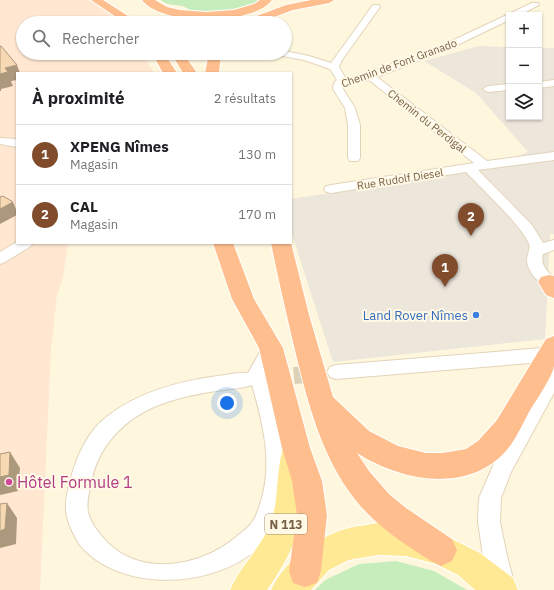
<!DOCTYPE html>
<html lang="fr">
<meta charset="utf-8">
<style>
body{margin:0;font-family:"IBM Plex Sans",sans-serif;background:#f6f6f6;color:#202124}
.controls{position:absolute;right:12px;top:12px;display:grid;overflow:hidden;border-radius:0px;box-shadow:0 1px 3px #0004}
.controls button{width:36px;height:36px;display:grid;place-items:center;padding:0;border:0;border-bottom:1px solid #e0e0e0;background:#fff;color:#202124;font:20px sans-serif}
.you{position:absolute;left:227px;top:403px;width:14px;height:14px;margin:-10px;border:3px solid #fff;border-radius:50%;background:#1a73e8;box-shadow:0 0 0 6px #1a73e833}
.badge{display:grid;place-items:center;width:26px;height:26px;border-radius:50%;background:#804c2c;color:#fff;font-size:13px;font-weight:700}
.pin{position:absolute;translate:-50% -33px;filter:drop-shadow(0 1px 2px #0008)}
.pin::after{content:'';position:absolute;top:21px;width:14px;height:12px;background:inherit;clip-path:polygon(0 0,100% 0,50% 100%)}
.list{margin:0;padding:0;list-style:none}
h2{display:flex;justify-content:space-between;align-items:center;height:52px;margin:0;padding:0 16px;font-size:17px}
h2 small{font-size:13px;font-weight:400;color:#757577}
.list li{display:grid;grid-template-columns:26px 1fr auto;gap:12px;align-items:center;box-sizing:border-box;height:60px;padding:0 16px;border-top:1px solid #e0e0e0}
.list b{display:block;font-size:15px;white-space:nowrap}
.list p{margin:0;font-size:13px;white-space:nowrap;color:#757577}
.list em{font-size:13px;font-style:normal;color:#757577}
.icon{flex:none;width:22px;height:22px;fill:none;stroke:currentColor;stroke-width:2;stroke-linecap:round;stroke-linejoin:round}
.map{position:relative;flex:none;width:554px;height:590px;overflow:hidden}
.search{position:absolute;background:#fff;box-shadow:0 1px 3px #0004;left:16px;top:16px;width:276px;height:44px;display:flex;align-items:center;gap:10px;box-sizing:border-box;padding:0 14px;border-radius:22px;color:#757577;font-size:15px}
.panel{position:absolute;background:#fff;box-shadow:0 1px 3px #0004;left:16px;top:72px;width:276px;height:172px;border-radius:0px}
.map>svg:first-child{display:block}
.commercial{fill:#ffe7d1}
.industrial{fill:#ece6db}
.green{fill:#c8edbc}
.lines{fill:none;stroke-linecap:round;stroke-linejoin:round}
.street-tunnel{stroke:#dcd1b8;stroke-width:17;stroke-dasharray:17 8;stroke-linecap:butt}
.street-casing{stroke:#e3d4b9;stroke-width:2}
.primary-casing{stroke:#fff;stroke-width:2}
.highway-casing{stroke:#fff;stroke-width:2}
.street{fill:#fff;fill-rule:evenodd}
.primary{fill:#ffe994;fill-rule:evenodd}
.highway{fill:#ffbe8e;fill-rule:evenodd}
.shaded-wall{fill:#ac987d}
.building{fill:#f6d9b3;stroke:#ac987d}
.shop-dot{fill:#3f7fe0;stroke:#fff9e6;stroke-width:1.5}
.hotel-dot{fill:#d1479c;stroke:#fff9e6;stroke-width:1.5}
.labels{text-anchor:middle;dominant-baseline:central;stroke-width:4;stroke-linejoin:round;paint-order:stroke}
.far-street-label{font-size:11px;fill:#765e44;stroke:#fff9e6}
.shield{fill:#fff9e6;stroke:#9f8c75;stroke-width:1}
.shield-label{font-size:12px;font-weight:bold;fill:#765e44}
.shop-label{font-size:13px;fill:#366cbe;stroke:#fff9e6;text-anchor:end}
.near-hotel-label{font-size:16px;fill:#b23c85;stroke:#fff9e6;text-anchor:start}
</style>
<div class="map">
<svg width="554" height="590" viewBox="0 0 554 590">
<rect width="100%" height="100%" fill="#fef7de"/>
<path class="commercial" d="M0 0H88L94 2 120 23H23V53H142L154 73H17V243H68L63 278 57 295 51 349 40 590H0Z"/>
<path class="industrial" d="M479 46 509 47V117H539V48H554V234H550L545 339 333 362 291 231V199L485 169 528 152 476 93 424 61Z"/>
<g class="green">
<path d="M161 0H260L258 2C240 8 213 15 193 11 189 10 186 7 182 6 175 5 166 5 161 0Z"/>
<path d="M396 561 434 571 467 590H315L325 580 359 564Z"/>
</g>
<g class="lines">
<path class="street-tunnel" d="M269 378 322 373"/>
<g class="street-casing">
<g id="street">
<path d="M532 3H538L539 5 520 15H509V20L449 49 377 77 487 161 554 152V160L478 170 532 225 543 243 554 240V250L543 254C540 264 546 271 554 277V289C542 286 529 275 527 262 526 256 531 250 529 244 524 228 480 187 466 172L331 193 326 192 324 189 326 186 331 185 474 163 369 80 344 85 343 89 355 108 360 125V158L358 161H350L348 158V125L345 108 333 89 334 83 337 80 330 69 304 60 277 55 275 53H285V51L309 56 331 63 373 5H379L380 7 342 60 339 67 346 79 363 75 443 45Z"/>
<path d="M554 80V86L539 88V82Z"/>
<path d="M509 84V90L488 92 483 89 488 86Z"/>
<path d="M0 138 17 139V147L0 144Z"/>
<path d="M17 242 33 243 31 246 5 262 0 264V252Z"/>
<path d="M271 341 277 343 280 348 266 372C276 405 290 440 288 476 286 493 278 523 268 538 264 544 257 549 251 554 203 590 116 590 79 544 73 534 66 520 66 509 65 500 68 490 70 482 76 457 88 430 109 415 142 390 184 380 225 375 232 374 241 372 248 373L265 343ZM252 385C263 423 273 463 261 501 259 507 257 515 253 521 249 527 242 532 236 537 198 569 134 578 101 535 95 528 90 520 88 512 86 501 90 489 92 479 98 450 118 426 144 412 166 400 191 395 216 391 228 389 240 389 252 385Z"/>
<path d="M554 347V361L336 379 330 377 327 372 330 367 336 365Z"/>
<path d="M554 369V393L511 472 501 498 500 522 507 556 516 590H492L483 556 478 522 479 498 495 461 548 371Z"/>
</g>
</g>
<g class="primary-casing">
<g id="primary">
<path d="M295 441 305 444C310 454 308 463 308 474 307 519 293 554 267 590H230C240 566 262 547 271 522 280 497 275 466 285 444Z"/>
<path d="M378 523 406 524 452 539 480 553 513 578 518 590H475L458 575 436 564 406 556 378 555 349 560 329 570 311 590H271C283 562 316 538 345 529 355 526 367 525 378 523Z"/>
</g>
</g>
<g class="highway-casing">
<g id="highway">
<path d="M91 0H103L139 23H125Z"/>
<path d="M142 0H155L167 7 180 10 206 12 234 10 254 4 260 0H272C253 26 161 26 142 0Z"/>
<path d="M311 0H334L329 3 293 10 258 23 244 22 246 20 286 5Z"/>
<path d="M152 53H164L177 73H163Z"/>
<path d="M171 53H183L197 73H183Z"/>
<path d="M209 53H221L219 73H205Z"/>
<path d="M213 243H233L254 299 283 348 310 448 322 481 327 515 321 571 317 583 305 587 293 583 289 571 297 515 292 481 282 448 259 348 232 299Z"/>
<path d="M271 243H291L309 315 333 397 369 431 398 446 426 453H443L466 449 478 441 497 420 546 339 554 336C554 346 554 357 554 366 553 376 535 402 529 412 521 427 513 446 499 458 459 493 398 479 357 453L369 471 389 494 406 508 452 539 457 550 452 561 441 566C428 560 417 552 405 544 383 529 363 512 348 490 319 448 306 396 294 346 286 312 278 278 271 243Z"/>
<path d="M549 275 554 276V298L546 295 538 282 541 277Z"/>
</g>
</g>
<use href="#street" class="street"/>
<use href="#primary" class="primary"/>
<use href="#highway" class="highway"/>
</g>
<g class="shaded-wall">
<path d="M17 65 20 73H17V80L11 81 13 86 1 89V91H0V74L5 68Z"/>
<path d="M13 202 17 212V215L0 224V209Z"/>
<path d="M10 452 20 468 18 491 0 495V477Z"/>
<path d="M7 503 17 518 16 544 0 548V531Z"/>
</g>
<g class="building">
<path d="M0 46H1L17 65 5 68 8 72 0 74Z"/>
<path d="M3 196 13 202 0 209V197Z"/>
<path d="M10 452 9 475 0 477V454Z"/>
<path d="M7 503 5 529 0 531V504Z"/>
</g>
<circle class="shop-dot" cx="476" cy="315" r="4"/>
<circle class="hotel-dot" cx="9" cy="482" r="4"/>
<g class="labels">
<g class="far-street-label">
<text transform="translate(399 63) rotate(-20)">Chemin de Font Granado</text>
<text transform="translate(427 121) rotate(38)">Chemin du Perdigal</text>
<text transform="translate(400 179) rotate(-9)">Rue Rudolf Diesel</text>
</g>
<rect class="shield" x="265" y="514" width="42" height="20" rx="3"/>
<g class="shield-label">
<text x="286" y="524">N 113</text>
</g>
<g class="shop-label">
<text x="468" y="315">Land Rover Nîmes</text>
</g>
<g class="near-hotel-label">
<text x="17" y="482">Hôtel Formule 1</text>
</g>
</g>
</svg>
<div class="controls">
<button>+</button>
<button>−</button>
<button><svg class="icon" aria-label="layers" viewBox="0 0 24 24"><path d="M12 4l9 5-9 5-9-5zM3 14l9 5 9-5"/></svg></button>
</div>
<div class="you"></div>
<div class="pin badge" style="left:445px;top:287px">1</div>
<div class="pin badge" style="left:471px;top:236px">2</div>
<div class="search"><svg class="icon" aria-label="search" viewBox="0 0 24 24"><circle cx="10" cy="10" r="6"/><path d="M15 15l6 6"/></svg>Rechercher</div>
<section class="panel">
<h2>À proximité<small>2 résultats</small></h2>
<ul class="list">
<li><span class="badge">1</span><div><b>XPENG Nîmes</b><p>Magasin</p></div><em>130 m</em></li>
<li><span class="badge">2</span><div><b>CAL</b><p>Magasin</p></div><em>170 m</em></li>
</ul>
</section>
</div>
